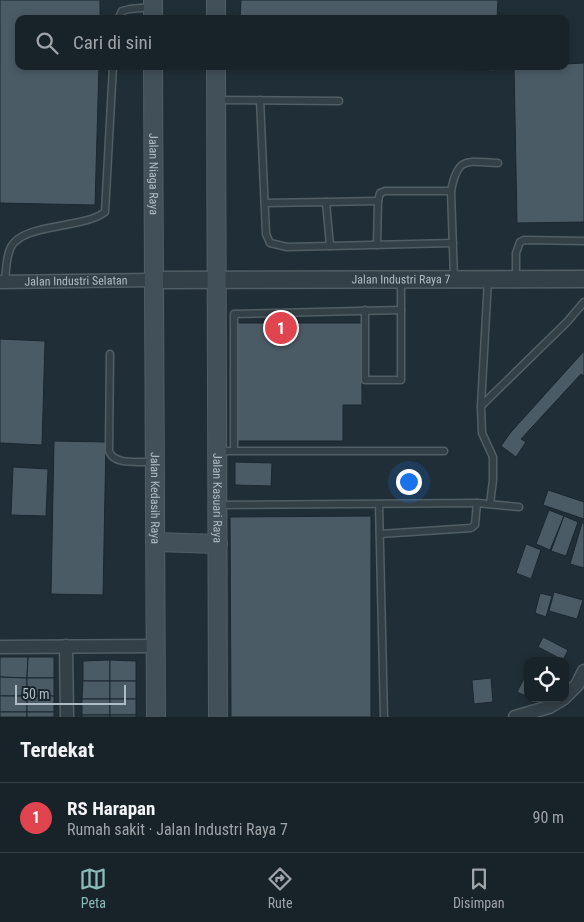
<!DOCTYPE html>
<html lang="id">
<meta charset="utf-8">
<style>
body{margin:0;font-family:"Roboto Condensed",sans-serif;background:#212a31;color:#f1f3f6}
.controls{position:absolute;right:15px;bottom:15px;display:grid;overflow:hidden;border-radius:10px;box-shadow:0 2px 8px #0003}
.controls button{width:45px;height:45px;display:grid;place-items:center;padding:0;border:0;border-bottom:1px solid #363f46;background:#182229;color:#f1f3f6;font:25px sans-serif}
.scale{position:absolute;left:15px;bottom:12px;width:111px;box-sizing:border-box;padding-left:5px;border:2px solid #aebbc4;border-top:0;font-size:14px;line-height:18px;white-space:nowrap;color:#aebbc4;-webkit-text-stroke:4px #19252c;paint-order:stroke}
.you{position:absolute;left:408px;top:481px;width:18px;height:18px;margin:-12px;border:4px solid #fff;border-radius:50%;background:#1a73e8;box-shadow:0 0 0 8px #1a73e833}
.badge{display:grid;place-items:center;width:32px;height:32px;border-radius:50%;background:#8bbbb9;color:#fff;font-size:16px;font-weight:700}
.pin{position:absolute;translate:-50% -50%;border:2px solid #fff;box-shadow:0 1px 5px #0006}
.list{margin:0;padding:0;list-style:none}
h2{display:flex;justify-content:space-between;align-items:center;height:65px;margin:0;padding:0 20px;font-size:21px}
h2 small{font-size:16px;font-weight:400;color:#9fa4a8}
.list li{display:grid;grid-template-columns:32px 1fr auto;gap:15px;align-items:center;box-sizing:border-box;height:70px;padding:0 20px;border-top:1px solid #363f46}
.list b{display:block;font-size:19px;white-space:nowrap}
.list p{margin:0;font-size:16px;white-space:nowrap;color:#9fa4a8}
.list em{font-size:16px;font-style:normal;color:#9fa4a8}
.icon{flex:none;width:28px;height:28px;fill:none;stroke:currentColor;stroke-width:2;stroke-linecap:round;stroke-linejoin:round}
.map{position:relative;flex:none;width:584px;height:717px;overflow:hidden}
.search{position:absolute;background:#182229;box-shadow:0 2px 8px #0003;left:15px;right:15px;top:15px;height:55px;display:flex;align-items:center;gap:12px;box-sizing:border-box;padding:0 18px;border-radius:10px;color:#9fa4a8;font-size:19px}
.sheet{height:135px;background:#182229}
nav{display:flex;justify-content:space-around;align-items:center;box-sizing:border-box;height:70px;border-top:1px solid #363f46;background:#182229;font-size:14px;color:#9fa4a8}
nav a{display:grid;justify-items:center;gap:2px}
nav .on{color:#8bbbb9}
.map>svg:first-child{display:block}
.building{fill:#4b5b66;stroke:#1b272e}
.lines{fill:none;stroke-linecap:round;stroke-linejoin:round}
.service-casing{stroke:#515e65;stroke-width:9}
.minor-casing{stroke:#515e65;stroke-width:15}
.tertiary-casing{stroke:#515e65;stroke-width:19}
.secondary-casing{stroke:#515e65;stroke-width:20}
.service{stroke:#344047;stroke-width:6}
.minor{stroke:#344047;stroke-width:12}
.tertiary{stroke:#344047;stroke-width:16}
.secondary{stroke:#42505a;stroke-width:18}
.labels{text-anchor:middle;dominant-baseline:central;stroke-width:5;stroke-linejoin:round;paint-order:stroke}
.street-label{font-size:12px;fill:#aebbc4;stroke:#19252c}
</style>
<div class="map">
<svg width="584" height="717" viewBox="0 0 584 717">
<rect width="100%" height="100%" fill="#202e37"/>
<g class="building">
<path d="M0 0H100V19H19V66H99L95 205 0 203Z"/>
<path d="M241 0H498L497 19H240Z"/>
<path d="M584 63V222L517 223 514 66H565V64Z"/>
<path d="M379 66H495V71Z"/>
<path d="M237 323H362V405H343V441H237Z"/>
<path d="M0 339 45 341 42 445 0 443Z"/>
<path d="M584 351V376L581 374 521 439 526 442 516 457 501 446 511 432Z"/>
<path d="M54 441 106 442 103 595 51 594Z"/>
<path d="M235 462 272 463 271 486 235 485Z"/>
<path d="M13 467 48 469 46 516 11 515Z"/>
<path d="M548 490 584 502V519L543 505Z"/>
<path d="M549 510 564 516 550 550 536 544Z"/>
<path d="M371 516V717H231L230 517Z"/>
<path d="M564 516 578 522 566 556 551 551Z"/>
<path d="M582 523H584V568L570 564Z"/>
<path d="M526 544 541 550 531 579 516 573Z"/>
<path d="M554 592 583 600 577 619 549 611Z"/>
<path d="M540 593 552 596 546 617 535 613Z"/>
<path d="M543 637 568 650 563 660 538 647Z"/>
<path d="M0 657H28L27 678 0 677Z"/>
<path d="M28 657H54V678H27Z"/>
<path d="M110 660V681H83V661Z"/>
<path d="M110 660 136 661V681H110Z"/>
<path d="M528 671V697L517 692Z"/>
<path d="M0 677 27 678V696H0Z"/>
<rect x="27" y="678" width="27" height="18"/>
<path d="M491 678 493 702 474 704 472 680Z"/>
<path d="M83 681H110V699H82Z"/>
<rect x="110" y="681" width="26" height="18"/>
<rect x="0" y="696" width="27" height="16"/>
<rect x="27" y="696" width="27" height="16"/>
<rect x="82" y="699" width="28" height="16"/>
<rect x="110" y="699" width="26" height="16"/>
<rect x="0" y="712" width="27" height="5"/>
<rect x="27" y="712" width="27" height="5"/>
<rect x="82" y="715" width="28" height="2"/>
<rect x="110" y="715" width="26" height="2"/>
</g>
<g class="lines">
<g class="service-casing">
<g id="service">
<path d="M118 19 122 11 130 9 152 7"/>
<path d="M218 100 339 101"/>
<path d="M260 100 266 234 270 243 287 247 330 246"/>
<path d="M451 191C458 155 467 162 498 163"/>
<path d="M326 202 378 201"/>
<path d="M265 203 326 202 330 246 453 243"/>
<path d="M377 245 378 201 380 193 385 191H451L454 278"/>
<path d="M516 278V253L520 242 524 240 584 241"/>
<path d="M488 279 481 406 482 433 493 457V480L490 504"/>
<path d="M5 282C6 271 6 256 11 247 23 223 83 229 105 212L113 66"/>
<path d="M365 310V380H401V280"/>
<path d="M110 354 109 451C114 466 140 461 153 462"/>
<path d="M481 406 567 322 584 302"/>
<path d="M234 450V314L401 310"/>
<path d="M218 451H444"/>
<path d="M379 504 384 717"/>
<path d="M219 505 477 503 519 507"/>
<path d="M380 534 471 528 475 525 477 503"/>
</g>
</g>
<g class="minor-casing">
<g id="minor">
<path id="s1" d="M0 282 153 280"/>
<path d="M66 646 67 717"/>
<path d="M0 647 156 646"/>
<path d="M565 697 577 685 584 671"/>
<path d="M515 717 549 707 564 698"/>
</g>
</g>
<g class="tertiary-casing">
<g id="tertiary">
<path id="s2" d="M153 280 584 279"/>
</g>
</g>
<g class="secondary-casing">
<g id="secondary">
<path d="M153 0V19"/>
<path d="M216 0V19"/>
<path id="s3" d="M153 66 156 717"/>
<path id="s4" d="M216 66 218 717"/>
<path d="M155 542 218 544"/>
</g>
</g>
<use href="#service" class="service"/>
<use href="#minor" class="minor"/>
<use href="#tertiary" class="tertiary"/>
<use href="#secondary" class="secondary"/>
</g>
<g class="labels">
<g class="street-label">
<text stroke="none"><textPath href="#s3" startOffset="108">Jalan Niaga Raya</textPath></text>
<text stroke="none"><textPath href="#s2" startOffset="248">Jalan Industri Raya 7</textPath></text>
<text stroke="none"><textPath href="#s1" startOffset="76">Jalan Industri Selatan</textPath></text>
<text stroke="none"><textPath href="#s4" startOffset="432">Jalan Kasuari Raya</textPath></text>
<text stroke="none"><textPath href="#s3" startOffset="432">Jalan Kedasih Raya</textPath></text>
</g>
</g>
</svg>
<div class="controls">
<button><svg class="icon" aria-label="locate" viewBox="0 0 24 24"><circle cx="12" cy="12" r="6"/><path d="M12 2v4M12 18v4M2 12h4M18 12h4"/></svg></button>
</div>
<div class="scale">50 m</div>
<div class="you"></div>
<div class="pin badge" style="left:281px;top:328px;background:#e0444e">1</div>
<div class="search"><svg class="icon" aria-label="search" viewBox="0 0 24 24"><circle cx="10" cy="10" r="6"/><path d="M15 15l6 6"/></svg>Cari di sini</div>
</div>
<section class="sheet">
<h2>Terdekat<small></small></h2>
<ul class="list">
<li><span class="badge" style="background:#e0444e">1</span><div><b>RS Harapan</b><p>Rumah sakit · Jalan Industri Raya 7</p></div><em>90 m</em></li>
</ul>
</section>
<nav>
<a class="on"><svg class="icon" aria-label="map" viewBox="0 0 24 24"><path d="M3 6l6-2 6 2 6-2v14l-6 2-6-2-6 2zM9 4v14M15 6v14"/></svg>Peta</a>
<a><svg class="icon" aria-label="directions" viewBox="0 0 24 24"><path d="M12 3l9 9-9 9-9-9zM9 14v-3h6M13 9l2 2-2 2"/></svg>Rute</a>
<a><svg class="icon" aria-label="saved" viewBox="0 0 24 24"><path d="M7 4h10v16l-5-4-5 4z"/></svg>Disimpan</a>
</nav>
